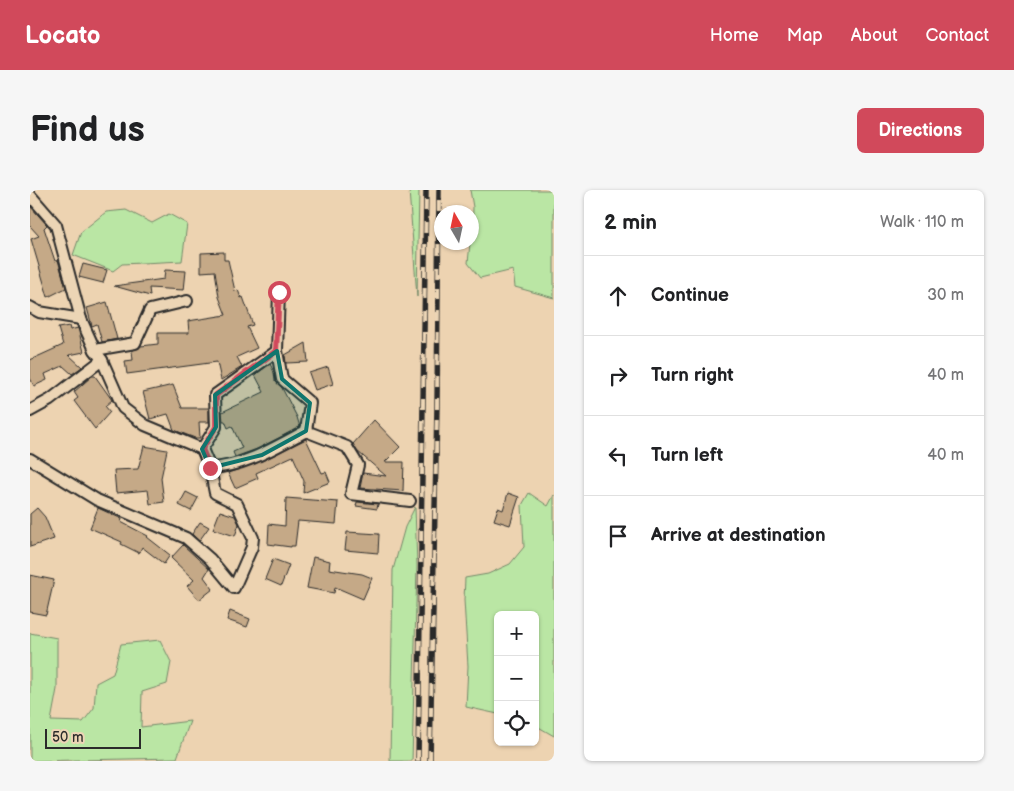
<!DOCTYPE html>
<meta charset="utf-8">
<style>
body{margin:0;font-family:"Balsamiq Sans",sans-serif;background:#f6f6f6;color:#202124}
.controls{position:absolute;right:15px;bottom:15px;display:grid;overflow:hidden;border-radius:8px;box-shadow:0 1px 4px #0004}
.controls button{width:45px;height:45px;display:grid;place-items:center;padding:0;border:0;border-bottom:1px solid #e0e0e0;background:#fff;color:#202124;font:25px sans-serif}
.compass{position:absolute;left:404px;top:15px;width:45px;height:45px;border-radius:50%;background:#fff;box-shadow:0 1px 4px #0004;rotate:351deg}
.scale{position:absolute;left:15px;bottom:12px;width:96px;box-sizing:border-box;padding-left:5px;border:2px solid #2b2b2b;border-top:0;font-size:14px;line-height:18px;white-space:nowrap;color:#2b2b2b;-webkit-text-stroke:4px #ecd5b5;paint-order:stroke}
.stop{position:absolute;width:15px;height:15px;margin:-11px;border:4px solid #d1495b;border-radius:50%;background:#fff}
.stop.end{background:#d1495b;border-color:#fff;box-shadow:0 1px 5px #0008}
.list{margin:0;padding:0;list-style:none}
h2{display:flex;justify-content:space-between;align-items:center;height:65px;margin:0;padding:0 20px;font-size:21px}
h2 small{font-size:16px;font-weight:400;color:#757577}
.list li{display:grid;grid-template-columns:32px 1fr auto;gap:15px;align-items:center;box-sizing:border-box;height:80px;padding:0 20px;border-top:1px solid #e0e0e0}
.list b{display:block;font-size:19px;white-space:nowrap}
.list em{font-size:16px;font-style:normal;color:#757577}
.icon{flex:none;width:28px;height:28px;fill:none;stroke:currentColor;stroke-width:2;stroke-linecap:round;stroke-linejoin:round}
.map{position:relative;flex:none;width:524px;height:571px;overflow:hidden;border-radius:8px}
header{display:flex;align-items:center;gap:30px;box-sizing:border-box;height:70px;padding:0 25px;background:#d1495b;color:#fff}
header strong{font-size:24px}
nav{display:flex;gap:28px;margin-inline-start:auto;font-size:18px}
.intro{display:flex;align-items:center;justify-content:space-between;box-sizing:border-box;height:120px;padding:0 30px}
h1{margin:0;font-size:35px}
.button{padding:12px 22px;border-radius:8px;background:#d1495b;color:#fff;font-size:18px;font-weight:700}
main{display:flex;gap:30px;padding:0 30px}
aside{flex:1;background:#fff;border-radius:8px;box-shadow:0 1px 4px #0004}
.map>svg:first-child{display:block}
.green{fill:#bae6a4;stroke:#728868}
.building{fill:#c5a987;stroke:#2b2b2b}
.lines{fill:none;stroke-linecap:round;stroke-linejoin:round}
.minor-casing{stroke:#2b2b2b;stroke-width:14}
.minor{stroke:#ecd5b5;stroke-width:10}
.rail-casing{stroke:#2b2b2b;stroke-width:5.5}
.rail{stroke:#ecd5b5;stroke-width:4;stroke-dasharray:11;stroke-linecap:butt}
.route{stroke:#d1495b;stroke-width:6}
.marked{fill:#0f766e;fill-opacity:0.2;stroke:#0f766e;stroke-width:4;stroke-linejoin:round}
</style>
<header>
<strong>Locato</strong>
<nav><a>Home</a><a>Map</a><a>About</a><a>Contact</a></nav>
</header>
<div class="intro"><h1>Find us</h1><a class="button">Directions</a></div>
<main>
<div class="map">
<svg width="524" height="571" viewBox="0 0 524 571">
<rect width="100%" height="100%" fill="#edd3b1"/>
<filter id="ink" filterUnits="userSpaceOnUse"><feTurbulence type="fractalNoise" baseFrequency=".02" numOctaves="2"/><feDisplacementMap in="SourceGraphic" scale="10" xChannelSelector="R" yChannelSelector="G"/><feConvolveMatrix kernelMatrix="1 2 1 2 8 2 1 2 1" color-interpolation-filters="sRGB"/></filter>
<g filter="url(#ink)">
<g class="green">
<path d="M379 0H389L387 107Z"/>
<path d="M440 0H524V108L485 97 483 80 450 88 438 73 440 53 442 52 443 17Z"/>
<path d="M96 20 122 33 139 24 157 34 152 71 92 74 83 81 43 65 51 42 76 22Z"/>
<path d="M499 303 518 316 524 305V546L505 535V425H468V524L436 517 438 476 434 410 435 388 458 384 480 374 494 357 492 315Z"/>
<path d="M385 317 387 376 382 571H360L363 380 375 337Z"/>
<path d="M0 443 27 448V499L21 531 53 532 64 518 66 493 83 484 91 454 130 450 141 472 137 494 112 502 111 537 160 531 147 568 0 571Z"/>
</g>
<g class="building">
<path d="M0 16 17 35 14 38 25 71 28 70 36 98 18 107 1 49 9 46 0 36Z"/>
<path d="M194 62V70H198L205 101 208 100 211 108 213 107 223 135 217 137 227 158 207 167 212 177 191 190 187 172 97 184 95 171 103 170 102 161 111 156 128 154V143H159L158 131 196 125 189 107 185 81 171 82V63Z"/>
<path d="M53 74 77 80 73 93 49 87Z"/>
<path d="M135 80 156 81 154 100 119 98 120 106 84 96 134 89Z"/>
<path d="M77 112 87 149 72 152 67 134 62 136 57 118Z"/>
<path d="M39 136 40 140 48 138 54 162 39 165 52 177 42 184 33 176 15 184 17 190 4 196 0 188V170L33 155 28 138Z"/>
<path d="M276 153 278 172 256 173 255 165Z"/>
<path d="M240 174 244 182 245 191 252 198 267 227 270 237 227 259 205 267 203 262 212 258 202 236 198 238 195 231H193L192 222 234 202 225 185Z"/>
<path d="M298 177 303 194 285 200 279 183Z"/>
<path d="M62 186H65L82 210 75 216 80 222 65 239 44 211 48 208 44 202Z"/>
<path d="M143 195 152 218H179V232H169L170 248H165L144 240 138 224 120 229 113 202Z"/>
<path d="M344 230 370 257 355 272H374L373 301 330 298 333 283 356 286 327 261 323 254Z"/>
<path d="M276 249 292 283 296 282 300 292 273 303 274 291 263 266 226 283 228 288 205 298 198 283 232 271Z"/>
<path d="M114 256 137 260 131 288 134 312 120 314 118 300 86 303 84 280 108 279Z"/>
<path d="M156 302 168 308 161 321 149 315Z"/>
<path d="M478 303 489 307 480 335 464 330 468 318 473 320Z"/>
<path d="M256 308 308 312 306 334 268 331 265 356H261V357L238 354 239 334 255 336Z"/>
<path d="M327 312 348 314 347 319 326 316Z"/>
<path d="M7 318 15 327 24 349 0 357V324Z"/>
<path d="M68 318 92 329 91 332 118 346 117 347 140 365 134 374 112 357 109 363 91 354 92 352 60 338Z"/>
<path d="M190 321 205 326 209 334 205 346 183 339Z"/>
<path d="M170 332 179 337 169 351 162 344Z"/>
<path d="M317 342 349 344 348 363 315 360Z"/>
<path d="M153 355 179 379 174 387 183 399 169 410 157 396 164 390 141 368Z"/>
<path d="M283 367 300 371 299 379 332 384 342 388 333 409 305 397 304 403 277 398Z"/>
<path d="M243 369 259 375 251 396 235 389Z"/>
<path d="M0 385 24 390 16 425 0 422Z"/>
<path d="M200 421 220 429 217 437 197 430Z"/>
</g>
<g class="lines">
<g class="minor-casing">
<g id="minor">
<path d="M0 5 26 35 51 129 65 160 72 170 93 218 115 235 172 259 180 278C214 277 246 257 276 241L317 257 328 275 321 304 380 311"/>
<path d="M0 117 9 122 51 129"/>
<path d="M65 160 105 153 120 120 157 111"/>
<path d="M247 161 252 189 280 213 276 241"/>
<path d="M0 221 20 210 72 170"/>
<path d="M172 259 186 237 185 205 247 161 249 102"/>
<path d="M0 269 67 310 156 348 180 369 204 398 222 357 223 348 207 314 185 303 180 278"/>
</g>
</g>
<use href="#minor" class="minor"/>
<g class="rail-casing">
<g id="rail">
<path d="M388 571 396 0"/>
<path d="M400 571 407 216 409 0"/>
</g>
</g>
<use href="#rail" class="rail"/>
</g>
</g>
<g class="lines" filter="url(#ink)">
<path class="route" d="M180 278 172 259 186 237V205L246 161 249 102"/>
</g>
<path class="marked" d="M247 161 252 189 280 213 276 241 232 265 180 278 172 259 186 237 185 205Z"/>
</svg>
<div class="controls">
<button>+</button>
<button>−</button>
<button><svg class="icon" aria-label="locate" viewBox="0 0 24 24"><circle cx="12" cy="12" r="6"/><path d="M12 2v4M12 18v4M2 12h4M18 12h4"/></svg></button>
</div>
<svg class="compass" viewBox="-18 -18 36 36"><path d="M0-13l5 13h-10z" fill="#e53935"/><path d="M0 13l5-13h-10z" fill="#757577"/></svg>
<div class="scale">50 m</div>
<div class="stop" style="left:249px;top:102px"></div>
<div class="stop end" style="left:180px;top:278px"></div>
</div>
<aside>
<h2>2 min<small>Walk · 110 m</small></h2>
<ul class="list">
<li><svg class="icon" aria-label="ahead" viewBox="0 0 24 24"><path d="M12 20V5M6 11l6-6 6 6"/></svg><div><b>Continue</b></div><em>30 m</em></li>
<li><svg class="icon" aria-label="right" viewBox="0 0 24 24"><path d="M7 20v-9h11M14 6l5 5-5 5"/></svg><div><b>Turn right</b></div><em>40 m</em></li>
<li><svg class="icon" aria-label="left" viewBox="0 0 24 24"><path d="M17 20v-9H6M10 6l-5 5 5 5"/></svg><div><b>Turn left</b></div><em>40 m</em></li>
<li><svg class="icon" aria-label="arrive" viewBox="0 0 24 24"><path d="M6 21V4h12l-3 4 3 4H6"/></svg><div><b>Arrive at destination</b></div></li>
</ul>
</aside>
</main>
